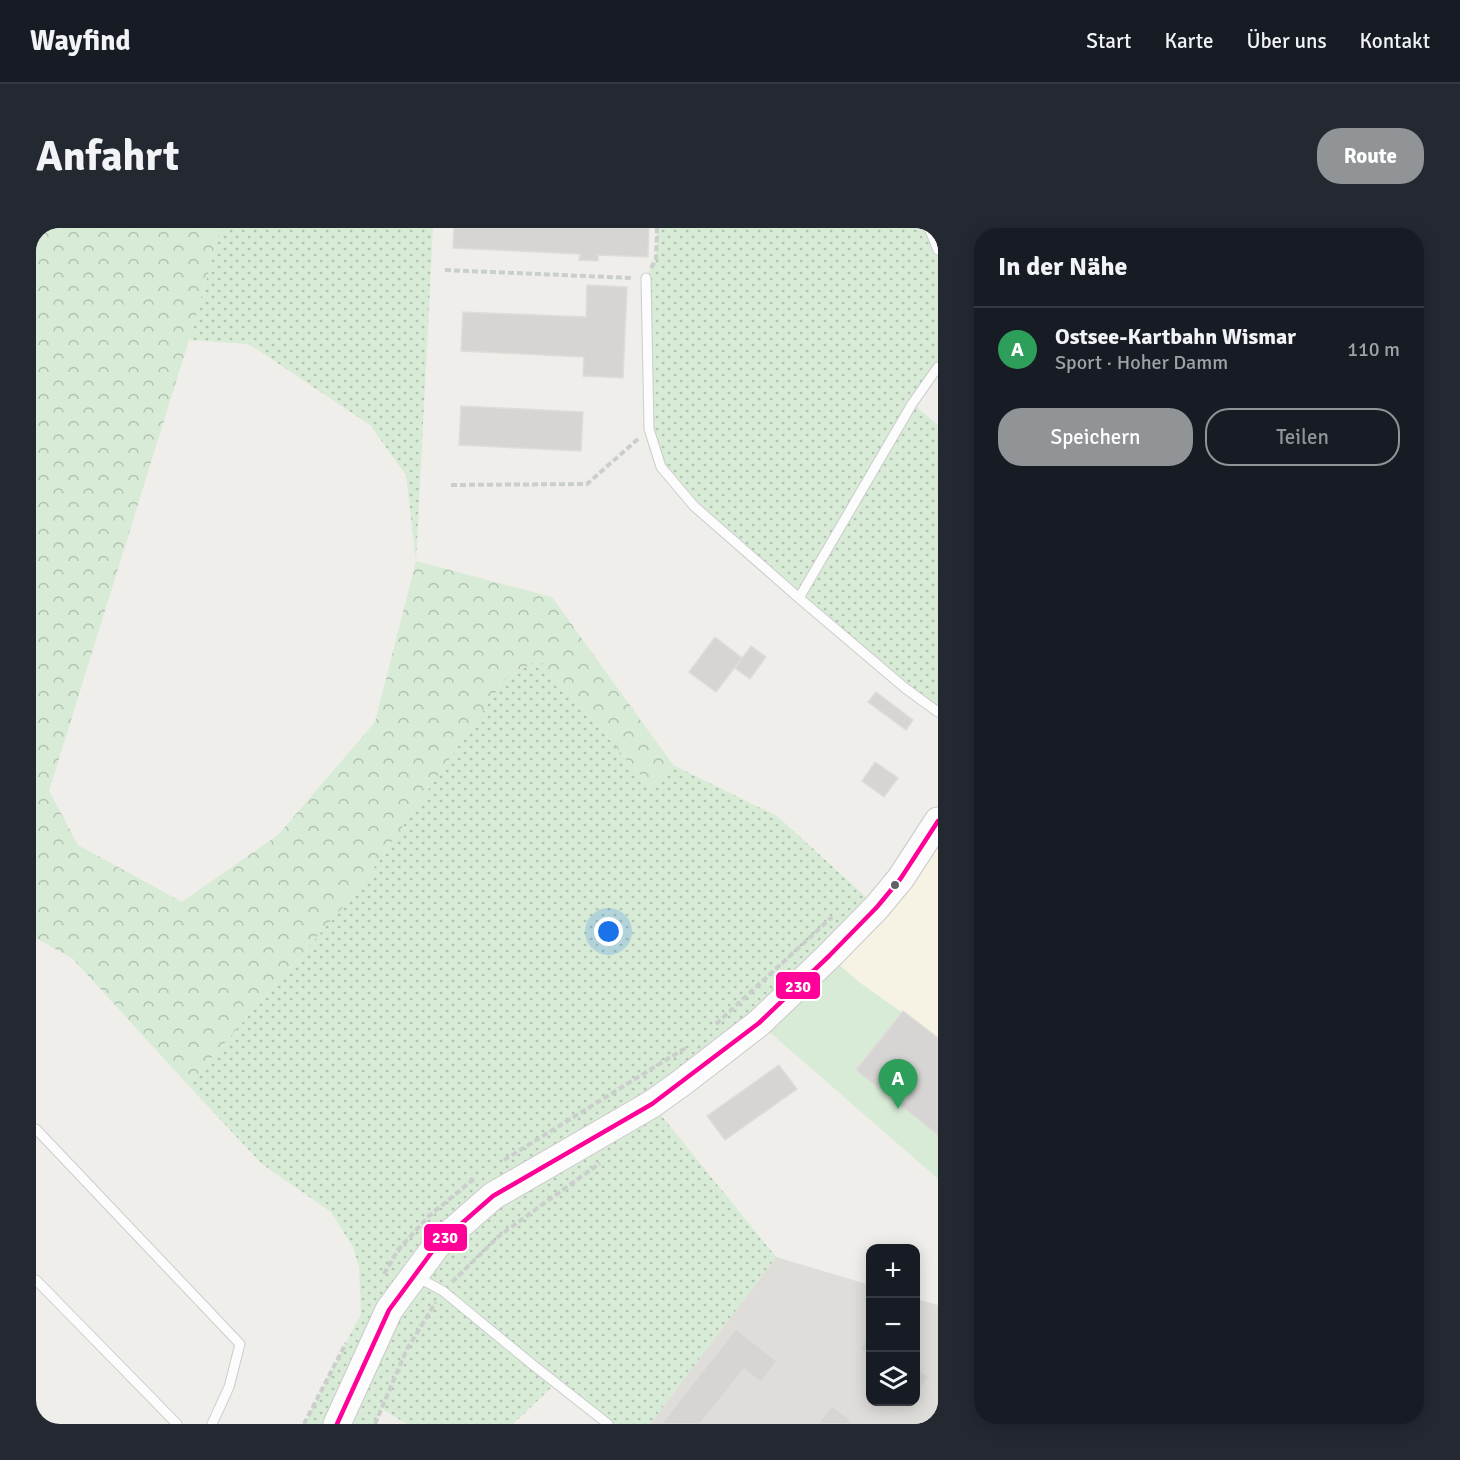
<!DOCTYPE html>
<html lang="de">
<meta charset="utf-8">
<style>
body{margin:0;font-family:Signika,sans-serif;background:#242831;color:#f1f3f6}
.controls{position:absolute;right:18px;bottom:18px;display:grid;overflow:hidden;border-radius:12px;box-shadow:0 3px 15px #0003}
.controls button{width:54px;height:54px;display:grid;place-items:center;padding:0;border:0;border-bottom:2px solid #363941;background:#171b24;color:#f1f3f6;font:30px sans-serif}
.you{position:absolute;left:573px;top:704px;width:21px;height:21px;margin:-15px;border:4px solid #fff;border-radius:50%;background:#1a73e8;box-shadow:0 0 0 9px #1a73e833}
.badge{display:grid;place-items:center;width:39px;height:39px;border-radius:50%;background:#919496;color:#fff;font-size:20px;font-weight:700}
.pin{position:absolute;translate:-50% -50px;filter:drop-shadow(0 2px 3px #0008)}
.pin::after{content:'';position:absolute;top:32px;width:21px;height:18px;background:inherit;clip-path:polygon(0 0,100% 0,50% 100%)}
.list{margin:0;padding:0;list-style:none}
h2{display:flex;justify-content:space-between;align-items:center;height:78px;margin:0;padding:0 24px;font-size:26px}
h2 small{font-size:20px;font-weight:400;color:#9ea1a6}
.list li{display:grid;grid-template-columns:39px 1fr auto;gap:18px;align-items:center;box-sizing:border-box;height:84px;padding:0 24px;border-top:2px solid #363941}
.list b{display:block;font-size:22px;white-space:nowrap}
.list p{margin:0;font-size:20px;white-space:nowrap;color:#9ea1a6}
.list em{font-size:20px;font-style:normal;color:#9ea1a6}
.actions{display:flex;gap:12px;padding:18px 24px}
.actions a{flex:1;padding:14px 0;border:2px solid #919496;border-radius:24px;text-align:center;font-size:21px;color:#919496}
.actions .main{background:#919496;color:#fff}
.icon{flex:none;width:33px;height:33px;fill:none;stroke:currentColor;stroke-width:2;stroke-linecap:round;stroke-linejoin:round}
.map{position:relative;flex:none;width:902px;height:1196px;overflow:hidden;border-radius:24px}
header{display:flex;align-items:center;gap:36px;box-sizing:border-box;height:84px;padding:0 30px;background:#171b24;border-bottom:2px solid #363941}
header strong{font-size:28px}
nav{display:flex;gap:33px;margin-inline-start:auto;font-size:21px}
.intro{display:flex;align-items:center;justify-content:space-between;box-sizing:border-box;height:144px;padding:0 36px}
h1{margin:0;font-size:42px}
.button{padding:15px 27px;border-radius:24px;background:#919496;color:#fff;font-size:21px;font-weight:700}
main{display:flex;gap:36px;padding:0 36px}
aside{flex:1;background:#171b24;border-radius:24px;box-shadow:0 3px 15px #0003}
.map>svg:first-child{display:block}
.commercial{fill:#f7f3e4}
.industrial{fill:#dfddda}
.grass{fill:url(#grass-dots)}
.forest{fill:url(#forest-crowns)}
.park{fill:#d8ebd6}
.building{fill:#d6d5d3;stroke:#deddd9;stroke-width:1.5}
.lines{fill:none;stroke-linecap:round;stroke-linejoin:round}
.service-casing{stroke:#cbcccc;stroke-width:11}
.secondary-casing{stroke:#cacacb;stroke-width:29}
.path{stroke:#cacfcc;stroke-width:4;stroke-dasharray:6 3;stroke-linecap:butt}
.service{stroke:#fdfcfc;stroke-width:9}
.secondary{stroke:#fdfcfc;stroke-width:27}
.bus-1-casing{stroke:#fff;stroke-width:9}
.bus-1{stroke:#f09;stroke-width:4.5}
.bus-dot{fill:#5f6368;stroke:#fff;stroke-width:2}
.line-badge{stroke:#fff;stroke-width:2}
.badge-label{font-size:16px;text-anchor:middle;font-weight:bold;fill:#fff}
</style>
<header>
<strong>Wayfind</strong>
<nav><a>Start</a><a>Karte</a><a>Über uns</a><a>Kontakt</a></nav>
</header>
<div class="intro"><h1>Anfahrt</h1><a class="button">Route</a></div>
<main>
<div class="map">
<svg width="902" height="1196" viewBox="0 0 902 1196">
<defs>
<pattern id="grass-dots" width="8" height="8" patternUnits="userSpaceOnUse" patternTransform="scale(1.5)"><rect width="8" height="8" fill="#d8ebd6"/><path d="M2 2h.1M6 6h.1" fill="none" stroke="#b2c2b1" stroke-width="1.8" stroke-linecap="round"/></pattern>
<pattern id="forest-crowns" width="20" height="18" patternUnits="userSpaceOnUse" patternTransform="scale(1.5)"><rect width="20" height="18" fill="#d8ebd6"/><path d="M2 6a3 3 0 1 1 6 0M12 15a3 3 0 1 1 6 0" fill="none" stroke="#b2c2b1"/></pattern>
</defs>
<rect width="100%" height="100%" fill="#efeeea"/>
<path class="commercial" d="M902 609V810L823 754 793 728Z"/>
<path class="industrial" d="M740 1029 834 1057V1174H880V1071L902 1077V1196H614Z"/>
<g class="grass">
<path d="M185 0H397L380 333 370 247 334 197 213 116 153 112Z"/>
<path d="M621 0H893L902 22V139L877 176 902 197V484L658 278 625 239 613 201 610 50 620 31Z"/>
<path d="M503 431 614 558 637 537 741 588 841 679 616 876 740 1029 614 1196H573L520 1155 477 1196H371L346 1181 339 1196H268L325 1086 323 1039 317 1019 295 984 226 936 152 857 326 657 469 451Z"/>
</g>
<path class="forest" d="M0 0H185L153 112 13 563 42 617 146 674 242 607 339 494 380 333 516 369 637 537 614 558 503 431 469 451 326 657 152 857 37 731 0 710Z"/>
<path class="park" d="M793 728 823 754 902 810V951L723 795Z"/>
<g class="building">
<path d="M418 0H613L612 29 562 27V33L543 32 544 26 417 20Z"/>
<path d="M551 57 591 59 587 150 547 148 548 129 425 123 427 84 550 89Z"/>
<path d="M425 178 547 184 545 223 423 217Z"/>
<path d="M679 409 706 430 680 464 653 444Z"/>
<path d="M715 418 730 429 714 451 699 440Z"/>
<path d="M840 464 877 492 870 502 832 474Z"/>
<path d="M839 534 862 550 848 569 826 553Z"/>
<path d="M867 783 902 810V907L820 842Z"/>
<path d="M743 837 761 861 689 912 671 888Z"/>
<path d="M700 1101 741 1133 725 1154 708 1141 664 1196H625Z"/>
<path d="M834 1107V1128L824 1120Z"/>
<path d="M880 1139 893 1149 883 1163 880 1161Z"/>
<path d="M796 1178 819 1196H781Z"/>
</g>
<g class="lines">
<g class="service-casing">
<g id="service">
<path d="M893 0 902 22"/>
<path d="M610 50 613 201 625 239 658 278 763 370 869 460 902 484"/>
<path d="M763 370 876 176 902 139"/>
<path d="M0 901 204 1116 193 1159 176 1196"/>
<path d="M381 1049 407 1063 497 1137 572 1196"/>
<path d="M0 1052 141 1196"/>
</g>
</g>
<g class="secondary-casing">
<path id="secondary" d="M301 1196 353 1082 401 1017 457 968 616 876 644 856 723 795 793 728 841 679 865 650 902 593"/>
</g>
<g class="path">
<path d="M615 40 620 31 621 0"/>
<path d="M409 42 596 50"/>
<path d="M415 257 551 256 602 211"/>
<path d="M680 796 796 689"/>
<path d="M468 932 651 819"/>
<path d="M348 1046 362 1022 393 988 439 950"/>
<path d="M416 1054 463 1008 564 935"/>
<path d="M268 1196 310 1115"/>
<path d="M339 1196 371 1121 400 1074"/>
</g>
<use href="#service" class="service"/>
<use href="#secondary" class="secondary"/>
<g class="bus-1-casing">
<path id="bus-1" d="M301 1196 353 1082 401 1017 457 968 616 876 723 795 793 728 841 679 865 650 902 593"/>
</g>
<use href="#bus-1" class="bus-1"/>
</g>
<circle class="bus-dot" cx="859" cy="657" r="5"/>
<g class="line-badge">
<rect x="739" y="743" width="46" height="29" rx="6" fill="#f09"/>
<rect x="387" y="995" width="45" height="29" rx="6" fill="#f09"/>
</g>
<g class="badge-label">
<text x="762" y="764">230</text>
<text x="409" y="1015">230</text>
</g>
</svg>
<div class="controls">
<button>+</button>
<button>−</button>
<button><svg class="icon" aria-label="layers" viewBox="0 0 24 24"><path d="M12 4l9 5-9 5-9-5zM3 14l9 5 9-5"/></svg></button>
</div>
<div class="you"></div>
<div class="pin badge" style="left:862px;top:881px;background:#2e9e5b">A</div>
</div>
<aside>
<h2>In der Nähe<small></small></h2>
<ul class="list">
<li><span class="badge" style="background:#2e9e5b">A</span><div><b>Ostsee-Kartbahn Wismar</b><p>Sport · Hoher Damm</p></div><em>110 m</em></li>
</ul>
<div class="actions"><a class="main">Speichern</a><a>Teilen</a></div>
</aside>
</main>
